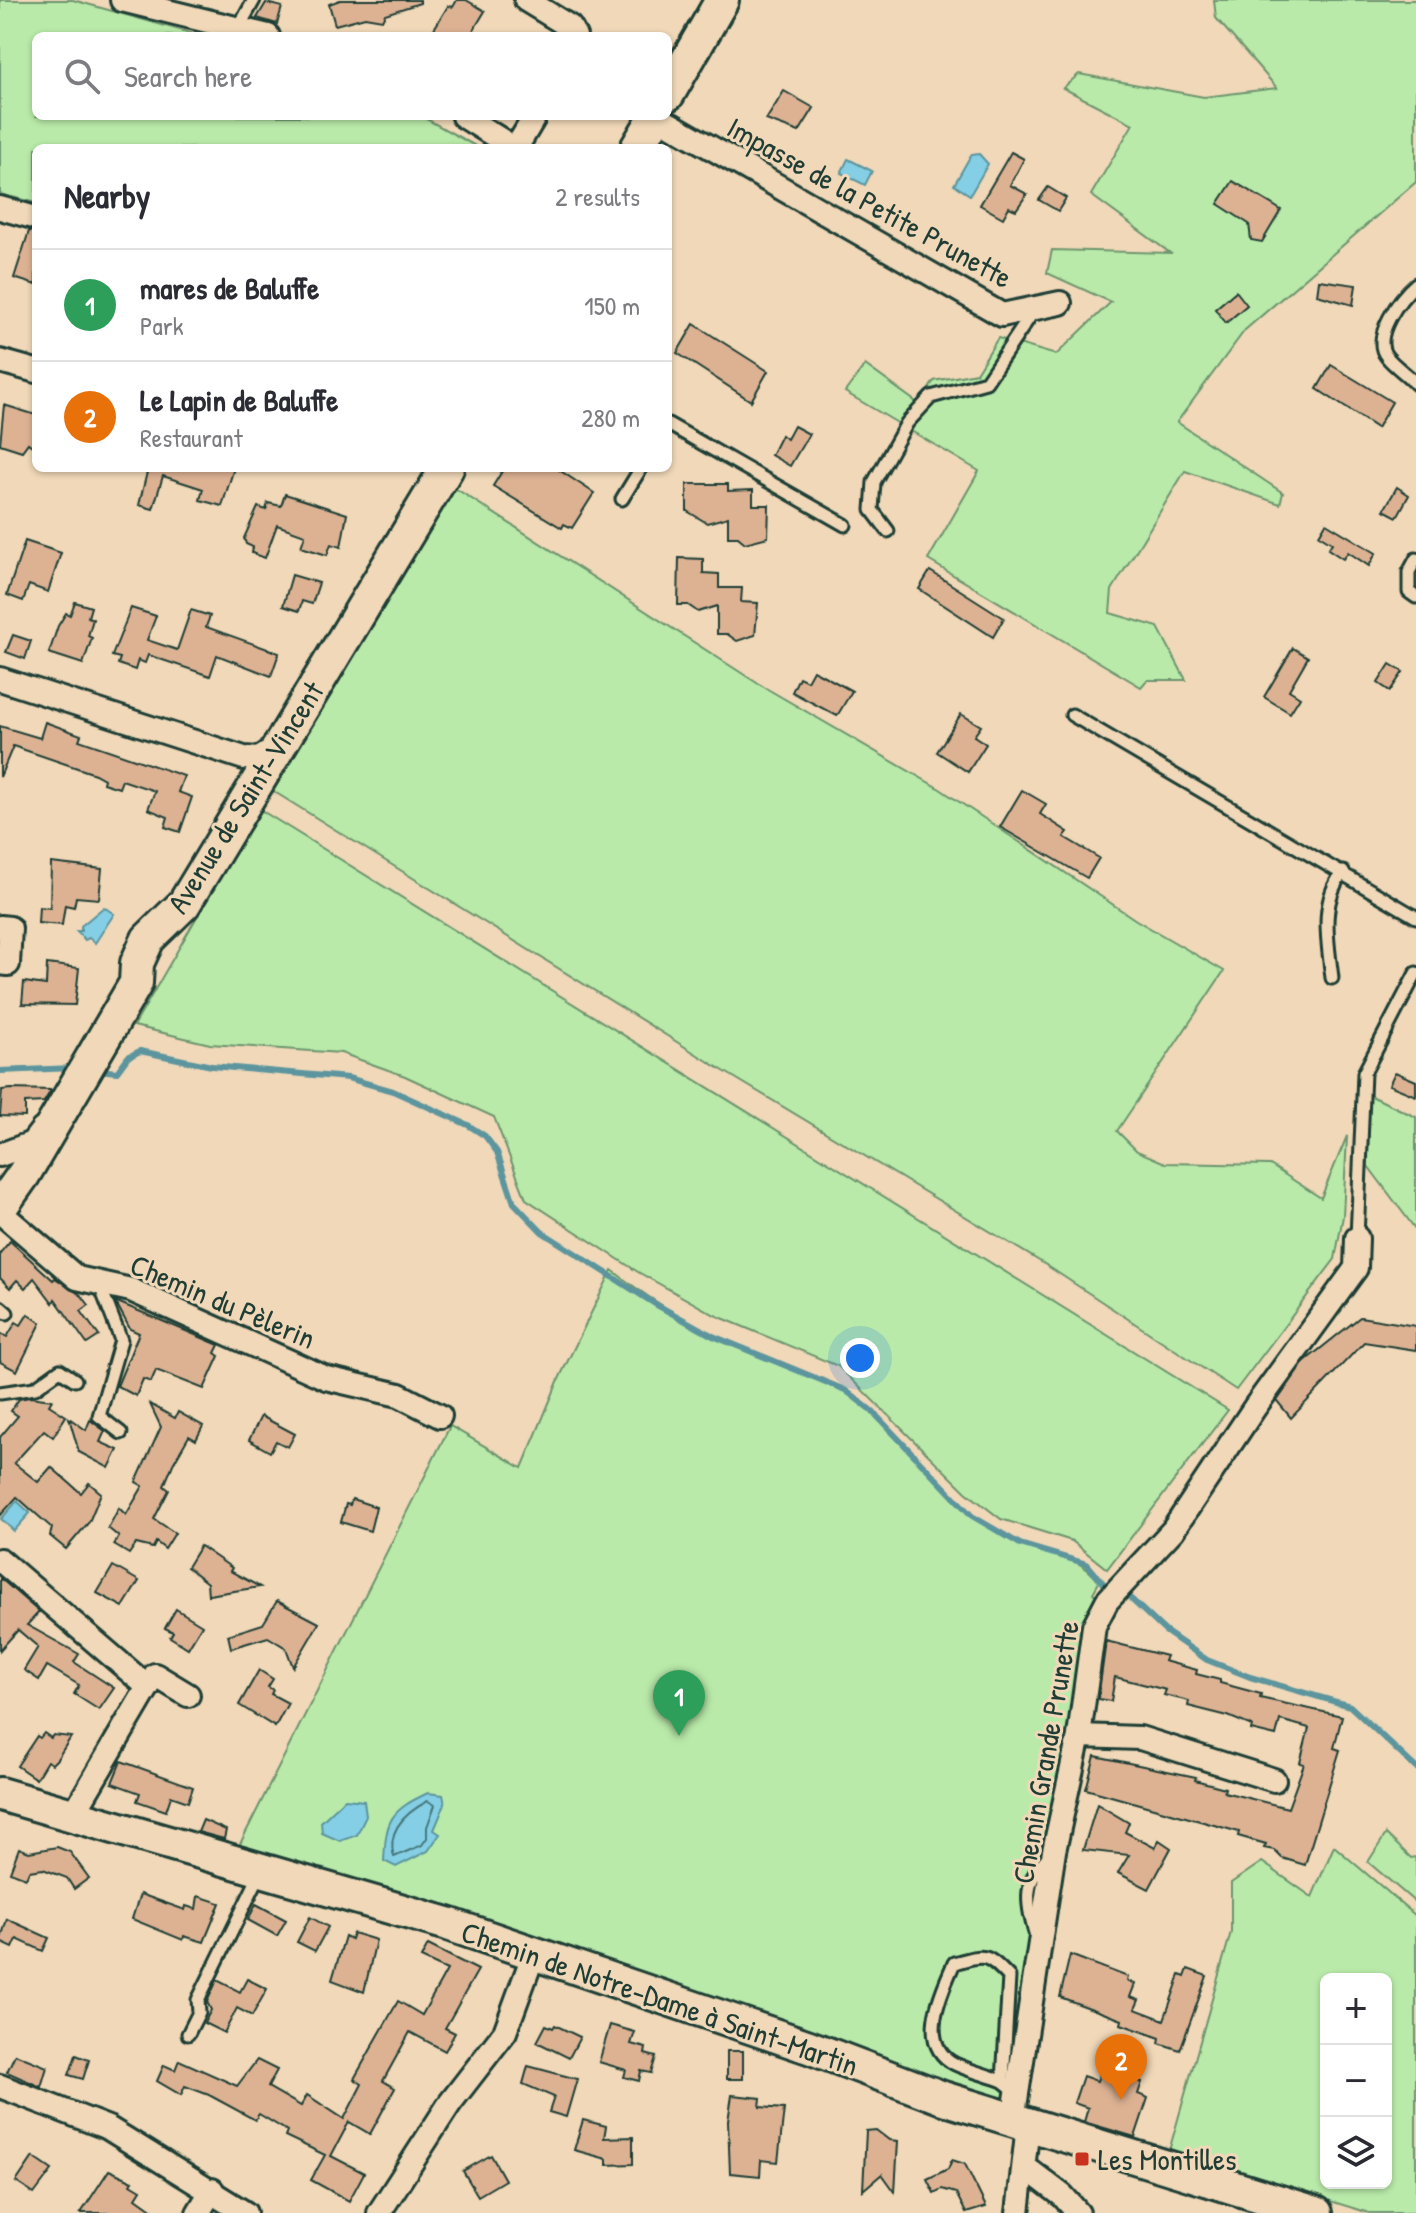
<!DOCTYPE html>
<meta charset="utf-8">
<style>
body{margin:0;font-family:"Patrick Hand",sans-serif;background:#f2f2f3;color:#2b2b33}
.controls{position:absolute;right:24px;bottom:24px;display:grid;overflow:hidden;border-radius:12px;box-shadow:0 2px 6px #0004}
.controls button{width:72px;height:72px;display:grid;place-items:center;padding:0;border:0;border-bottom:2px solid #e1e1e2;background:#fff;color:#2b2b33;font:40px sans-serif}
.you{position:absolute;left:860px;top:1358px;width:28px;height:28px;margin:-20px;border:6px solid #fff;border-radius:50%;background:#1a73e8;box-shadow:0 0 0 12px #1a73e833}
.badge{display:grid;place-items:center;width:52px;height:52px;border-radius:50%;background:#d93025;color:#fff;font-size:26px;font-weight:700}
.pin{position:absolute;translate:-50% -66px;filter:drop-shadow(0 2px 4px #0008)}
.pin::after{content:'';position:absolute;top:42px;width:28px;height:24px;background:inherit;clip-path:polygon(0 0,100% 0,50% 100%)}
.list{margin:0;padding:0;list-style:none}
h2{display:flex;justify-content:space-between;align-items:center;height:104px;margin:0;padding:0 32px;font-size:34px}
h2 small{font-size:26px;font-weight:400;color:#7c7c81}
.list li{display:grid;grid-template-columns:52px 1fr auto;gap:24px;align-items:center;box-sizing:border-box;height:112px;padding:0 32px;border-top:2px solid #e1e1e2}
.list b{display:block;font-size:30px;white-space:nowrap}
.list p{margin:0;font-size:26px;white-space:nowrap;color:#7c7c81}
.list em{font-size:26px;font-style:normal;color:#7c7c81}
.icon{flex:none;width:44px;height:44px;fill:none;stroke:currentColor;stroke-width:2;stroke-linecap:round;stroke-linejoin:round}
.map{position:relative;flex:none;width:1416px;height:2213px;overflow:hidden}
.search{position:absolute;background:#fff;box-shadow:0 2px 6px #0004;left:32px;top:32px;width:640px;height:88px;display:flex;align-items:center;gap:20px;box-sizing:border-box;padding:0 28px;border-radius:12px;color:#7c7c81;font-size:30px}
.panel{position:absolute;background:#fff;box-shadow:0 2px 6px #0004;left:32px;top:144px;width:640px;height:328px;border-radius:12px}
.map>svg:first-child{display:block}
.green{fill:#b9eaa9;stroke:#6c946e;stroke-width:2;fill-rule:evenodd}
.water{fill:#84cfe5;stroke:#5c959e;stroke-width:2}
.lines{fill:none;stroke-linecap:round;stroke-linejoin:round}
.shore{stroke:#47777b;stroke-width:2}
.stream{stroke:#5c959e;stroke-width:6}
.building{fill:#ddb293;stroke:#1f3d34;stroke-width:2}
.lane-casing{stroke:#1f3d34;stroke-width:17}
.street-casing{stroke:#1f3d34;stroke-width:28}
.secondary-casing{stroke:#1f3d34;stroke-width:38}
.lane{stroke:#f0d8b8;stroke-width:11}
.street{stroke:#f0d8b8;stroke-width:22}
.secondary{stroke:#f0d8b8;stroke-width:32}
.poi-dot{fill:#c8321e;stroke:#f0d8b8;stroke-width:3}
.labels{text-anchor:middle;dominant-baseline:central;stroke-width:6;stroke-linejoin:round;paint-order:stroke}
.street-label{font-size:30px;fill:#1f3d34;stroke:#f0d8b8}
.poi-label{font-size:30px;fill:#1f3d34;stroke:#f0d8b8;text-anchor:start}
</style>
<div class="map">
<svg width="1416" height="2213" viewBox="0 0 1416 2213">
<rect width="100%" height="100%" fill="#f0d8b8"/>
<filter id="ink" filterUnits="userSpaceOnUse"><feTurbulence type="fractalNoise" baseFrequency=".0125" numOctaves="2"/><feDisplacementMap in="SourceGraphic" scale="16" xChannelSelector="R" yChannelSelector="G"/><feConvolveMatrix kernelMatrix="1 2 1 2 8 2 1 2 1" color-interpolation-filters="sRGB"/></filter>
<g filter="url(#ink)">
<g class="green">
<path d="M0 0H73L201 36H36V116H421L479 148H36V203L0 194Z"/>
<path d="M1214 0H1416V182L1245 330 1177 422 1283 493 1280 504 1185 471 1112 590 1110 613 1158 627 1186 680H1147L1141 687 928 560 979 471 845 392 865 365 919 404 934 381 976 373 998 338 1056 355 1111 302 1047 273 1052 250 1170 253 1091 195 1133 124 1063 88 1079 74 1204 97 1277 88 1216 18Z"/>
<path d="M447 483 757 683 940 789 1136 920 1224 971 1117 1131 1137 1151 1165 1163 1270 1165 1321 1198 1347 1136 1343 1216 1335 1259 1236 1390 1046 1265 722 1070 265 786Z"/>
<path d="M259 809 1228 1410 1107 1569 1072 1541 1001 1519 966 1492 838 1366 715 1315 638 1272 526 1199 494 1117 405 1076 341 1053 210 1044 134 1026Z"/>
<path d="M1369 1095 1416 1117V1230L1368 1166Z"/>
<path d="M612 1270C659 1307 708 1335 763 1358 790 1369 824 1376 848 1393 903 1430 937 1493 993 1530 1027 1553 1075 1548 1099 1582L1093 1593 1100 1598 1081 1645 1010 2104 234 1856 450 1426 522 1468 559 1379Z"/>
<path d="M1386 1834 1411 1858 1416 1857V1903L1368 1862Z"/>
<path d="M1334 1846 1416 1916V2213H1369L1169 2151 1231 1932V1883L1262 1862 1312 1897ZM1326 1979H1386V2183H1326Z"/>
</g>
<g class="water">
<path d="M979 154 988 164 970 195 954 185 971 155Z"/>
<path d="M848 159 872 171 865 185 841 173Z"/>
<path d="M104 907 114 914 95 943 89 938 85 940 76 931H81V926Z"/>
<path d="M17 1501 30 1513 14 1531 1 1519Z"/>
<path d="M428 1793 443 1795 445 1804 434 1830 440 1834 428 1851 396 1867 384 1861C386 1820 389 1811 428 1793Z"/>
<path d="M345 1799 364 1801 366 1816 357 1835 340 1841 322 1833 321 1822Z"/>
</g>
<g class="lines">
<path class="shore" d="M428 1801 435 1805 427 1827V1838L422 1845 394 1857C386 1830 405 1813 428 1801Z"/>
<g class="stream">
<path d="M98 1070 117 1072 128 1057 140 1051 212 1066 348 1078 393 1091 468 1125 485 1136 497 1152 514 1203 542 1232 655 1304 713 1336 845 1390 872 1411 972 1516 1020 1544 1087 1564 1103 1583"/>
<path d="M0 1071 74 1068"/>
<path d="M1131 1599 1165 1631 1207 1660 1250 1677 1350 1706 1416 1768"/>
</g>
</g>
<g class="building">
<path d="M340 0H420V3L385 14 382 20 365 17 335 25 329 4Z"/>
<path d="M457 0H466L485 11 470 36H445L434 29 448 6 453 7Z"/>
<path d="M266 3 282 7 277 24 257 18Z"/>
<path d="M784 91 814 108 799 132 766 120Z"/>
<path d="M1011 152 1024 159 1010 185 1027 194 1016 210 1009 207 1003 218 980 205Z"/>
<path d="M1233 181 1281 210 1262 242 1251 240 1249 224 1218 204Z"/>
<path d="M1048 187 1066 198 1058 211 1039 200Z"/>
<path d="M29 231 36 232V285L14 278Z"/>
<path d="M1319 280 1356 285 1353 305 1317 295Z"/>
<path d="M1236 291 1247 305 1226 323 1215 309Z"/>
<path d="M694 324 768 371 751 401 677 353Z"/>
<path d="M1331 365 1392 402 1377 428 1317 389Z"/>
<path d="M4 405 36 415V449L28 443 22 451 0 444Z"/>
<path d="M794 426 809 434 790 466 771 455 781 435 787 439Z"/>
<path d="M148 468H234L222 506 200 500 203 489 163 476 153 509 139 505Z"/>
<path d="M504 468H556L594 493 572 528 564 524 562 528 493 486Z"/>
<path d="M687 484H728V491L753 490V505H769L768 537 745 543 738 537H728V517L707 523 687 511Z"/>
<path d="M1397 487 1409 495 1397 517 1384 510Z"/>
<path d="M285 494 347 514 341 547 331 544 327 555 301 547 305 535 277 525 265 558 252 553 253 547 246 544 244 538 258 507 266 510 268 503 281 506Z"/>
<path d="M1326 523 1376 553 1369 566 1348 552 1343 559 1328 549 1332 543 1319 535Z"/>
<path d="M25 541 61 553 48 592 29 585 23 601 7 595Z"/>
<path d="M679 558 703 559V573L719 574V588H742L741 602 758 603 755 635 737 641 727 634H717V606L698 612 688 605H678Z"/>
<path d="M930 571 1004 618 993 637 919 589Z"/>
<path d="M292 575 319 583 312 604 302 601 299 611 283 606Z"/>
<path d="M75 602 91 607 88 617 93 619 88 636 92 638 83 664 49 653 58 626 66 613 70 615Z"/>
<path d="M131 608 156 616 147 640 177 650 191 610 210 616 206 627 279 653 271 676 217 655 210 676 148 655 145 663 138 660 135 670 118 664 120 658 112 656Z"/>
<path d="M13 635 31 641 25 659 6 652Z"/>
<path d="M1293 648 1308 657 1289 690 1300 697 1290 713 1264 697Z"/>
<path d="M1390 664 1403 672 1390 691 1378 683Z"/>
<path d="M813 670 852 691 837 716 792 692 799 677 807 681Z"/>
<path d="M961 714 981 726 974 736 986 744 968 772 937 752Z"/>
<path d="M45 722 81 735 79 740 184 776 178 792 192 797 180 832 165 827 168 817 148 809 155 791 122 780 119 788 103 783 104 779 95 774 13 746 0 777V726L40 738Z"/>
<path d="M1022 790 1046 804 1040 814 1068 832 1064 837 1099 858 1087 878 1000 827Z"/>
<path d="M51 863 102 869 99 899 76 897 74 907 65 905 62 925 38 923 39 907 50 908Z"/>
<path d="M47 964 79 968 75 1005 22 1004 24 982 46 985Z"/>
<path d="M1395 1072 1416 1081V1096L1389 1085Z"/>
<path d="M2 1090 11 1089 51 1090 44 1102 25 1103V1117L0 1116Z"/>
<path d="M10 1241 53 1280 55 1278 82 1296 89 1305 81 1311 99 1336 87 1344 55 1299 53 1303 34 1278 25 1288 17 1280 10 1288 0 1278V1253Z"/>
<path d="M115 1301 219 1345 215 1353 219 1356 204 1389 156 1370 151 1382 143 1379 136 1396 117 1386 139 1333 130 1329Z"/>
<path d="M28 1314 41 1323 17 1371 0 1362V1333L7 1337 16 1322 21 1325Z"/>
<path d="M1360 1317 1416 1326V1350L1364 1342 1291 1418 1277 1401 1305 1361Z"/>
<path d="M30 1397 52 1400 49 1405 66 1416 53 1437 44 1430 14 1463 38 1482 51 1467 81 1493 89 1483 101 1493 89 1522 66 1549 50 1536 52 1528 17 1497 0 1516V1437L18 1416 11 1411 19 1399Z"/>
<path d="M150 1404 175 1418 178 1412 203 1426 196 1440 189 1436 173 1464 164 1486 169 1490 154 1519 175 1533 165 1549 156 1542 153 1548 136 1544 129 1554 114 1545 119 1537 108 1528 119 1508 126 1515 143 1486 136 1482 161 1427Z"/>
<path d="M261 1416 295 1434 288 1447 276 1441 270 1452 249 1440Z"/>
<path d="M69 1418 86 1430 90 1420 105 1431 100 1442 118 1450 109 1468 79 1452Z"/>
<path d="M352 1499 376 1507 370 1531 341 1522 346 1504 350 1505Z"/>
<path d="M200 1546 232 1568 230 1571 260 1587 208 1595 207 1583 187 1567Z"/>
<path d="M113 1566 139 1581 123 1607 97 1593Z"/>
<path d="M0 1578 39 1612 27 1625 79 1654 74 1662 114 1688 99 1710 74 1694 79 1685 47 1666 39 1680 24 1670 38 1647 18 1630 0 1650Z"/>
<path d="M277 1601 319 1623 293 1667 286 1648 268 1637 231 1648 228 1635 263 1624Z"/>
<path d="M176 1609 202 1625 188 1648 170 1637 173 1632 165 1628Z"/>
<path d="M1106 1641 1166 1656 1164 1661 1197 1670 1196 1674 1220 1680V1683L1261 1694 1260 1698 1342 1716 1334 1748 1340 1750 1305 1865 1282 1858 1274 1850 1264 1848 1266 1844 1238 1836 1239 1832 1086 1789 1095 1756 1196 1777 1195 1780 1225 1788 1224 1792 1288 1808 1304 1764 1300 1763 1309 1728 1280 1720 1276 1736 1251 1730 1252 1726 1228 1716 1188 1706 1189 1701 1164 1695 1166 1690 1115 1677 1111 1701 1098 1699Z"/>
<path d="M259 1670 273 1679 268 1687 273 1690 271 1694 288 1703 275 1727 239 1705Z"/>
<path d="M44 1733 51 1738 53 1735 71 1737 57 1759 52 1764 47 1761 36 1779 17 1766 37 1736 40 1738Z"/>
<path d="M121 1761 193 1787 188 1802 171 1796 166 1811 137 1801 140 1793 112 1783Z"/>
<path d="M1097 1804 1129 1823 1125 1832 1155 1848 1159 1840 1171 1848 1149 1889 1118 1873 1129 1855 1083 1850Z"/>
<path d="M203 1820 226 1830 224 1839 198 1832Z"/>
<path d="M57 1847 70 1852 89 1878 74 1889 67 1878 43 1869 29 1871 26 1878 10 1872 19 1848 29 1852Z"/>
<path d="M140 1894 185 1910 186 1906 196 1909 198 1896 220 1903 204 1942 184 1936 183 1940 132 1919Z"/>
<path d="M256 1904 286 1920 277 1936 248 1920Z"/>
<path d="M310 1917 328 1927 315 1951 297 1942Z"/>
<path d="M7 1919 49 1938 43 1951 17 1939 13 1948 0 1942Z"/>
<path d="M353 1933 376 1940 364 1992 332 1980 345 1936 351 1939Z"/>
<path d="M428 1945 478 1970 445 2028 455 2033 445 2051 410 2032 383 2081 395 2088 370 2134 349 2122 331 2156 364 2173 349 2201 311 2180 325 2155 285 2136 287 2131 259 2114 255 2120 209 2095 185 2086 181 2095 157 2081 164 2065 175 2070 179 2060 237 2086 257 2060 277 2070 268 2087 301 2106 307 2095 344 2119 362 2084 354 2079 398 2001 422 2015 447 1970 421 1958Z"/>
<path d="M1070 1955 1128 1977 1127 1981 1135 1984 1130 1997 1139 2000 1135 2009 1164 2020 1180 1975 1185 1977 1188 1969 1207 1976 1180 2050 1159 2043 1160 2038 1121 2024 1122 2020 1060 1997Z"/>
<path d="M247 1979 267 1989 252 2016 237 2008 224 2033 204 2023 211 2010 207 2002 217 1980 240 1992Z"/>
<path d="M546 2025 553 2028 555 2025 580 2037 569 2058 537 2042Z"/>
<path d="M610 2025 635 2032 631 2044 646 2048 645 2054 656 2057 651 2073 641 2071 639 2081 624 2077 626 2070 599 2062Z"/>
<rect x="727" y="2051" width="16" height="28"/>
<path d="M15 2054 47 2067 41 2087 7 2072Z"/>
<path d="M76 2055 89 2060 83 2079 69 2075Z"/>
<path d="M528 2066 577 2079 566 2117 549 2112 554 2097 523 2084Z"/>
<path d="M1101 2069 1142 2082 1138 2094 1148 2098 1135 2137 1084 2122 1088 2108 1074 2103 1083 2076 1097 2081Z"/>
<path d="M732 2095 761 2098 760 2107 784 2109 778 2162 761 2160 760 2176 730 2173 728 2121Z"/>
<path d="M583 2120 606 2126 604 2138 633 2137V2164L607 2165V2159L574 2150Z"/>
<path d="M876 2130 889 2140 898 2141 895 2192 882 2174 863 2190 866 2131Z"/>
<path d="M491 2155 505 2180 478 2196 463 2171Z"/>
<path d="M33 2157 52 2170 34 2194 16 2182Z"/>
<path d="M952 2160 965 2164 986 2207 966 2213 956 2193 942 2189 934 2193 927 2179 948 2169Z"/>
<path d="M109 2170 133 2181 131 2184 141 2190 136 2198 157 2213H81Z"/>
</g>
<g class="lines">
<g class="lane-casing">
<g id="lane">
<path d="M239 27 254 0"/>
<path d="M1416 284C1401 297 1370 337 1387 357 1395 367 1407 374 1416 384"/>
<path d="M668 424 845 525"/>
<path d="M622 499 641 468"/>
<path d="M888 531 872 510 874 482 907 423 931 397 986 382 1035 309"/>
<path d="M1416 559 1409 572V592L1416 597"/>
<path d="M1072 715 1416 917"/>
<path d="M1332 978C1328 943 1319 902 1343 872"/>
<path d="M1357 1238 1364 1073 1416 973"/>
<path d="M99 1283 121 1340 99 1416 121 1433"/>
<path d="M0 1307 7 1313"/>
<path d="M0 1393 35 1388 60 1370 75 1380"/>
<path d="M1036 1936C1025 1901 1023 1880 1051 1854"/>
<path d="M188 2034 199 2012 198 2000 261 1872"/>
<path d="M1003 2081C987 2075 970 2071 955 2064 916 2045 941 1992 954 1963 985 1954 986 1953 1009 1977L1003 2081 1018 2093"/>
</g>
</g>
<g class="street-casing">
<g id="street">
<path d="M122 0 268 36"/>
<path d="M526 0 570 27 575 36"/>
<path d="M463 116 514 148"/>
<path d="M656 116 1002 315 1060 303"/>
<path d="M516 148 535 116"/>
<path d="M0 208 36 218"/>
<path d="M0 361 36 371"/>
<path d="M0 679 244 758 259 759 278 746"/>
<path d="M0 927 10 928 8 964 0 963"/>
<path d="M0 1155 32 1143 42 1130"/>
<path d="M0 1212 77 1278 131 1290 326 1378 399 1395 440 1416"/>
<path d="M0 1560 148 1687 74 1813"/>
<path d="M148 1687 155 1675 188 1695"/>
<path d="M1079 1736 1140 1738 1274 1780"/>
<path d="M0 2086 108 2128 245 2213"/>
<path d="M1013 2120 1054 1851 1079 1736 1094 1626 1107 1601 1173 1530 1255 1407 1356 1268 1357 1238"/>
<path d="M1025 2167 1063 2196 1078 2213"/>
<path d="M198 2213 212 2190"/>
<path d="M379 2213 450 2103 505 2032 534 1953"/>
<path d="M1018 2213 1028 2125"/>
</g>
</g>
<g class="secondary-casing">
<g id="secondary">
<path d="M668 94 722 0"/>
<path d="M637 148 656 116"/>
<path d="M0 1208 24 1174 136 983 137 963 148 939 184 904 447 468"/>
<path d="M0 1794 448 1924 809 2047 943 2098 1316 2213"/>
</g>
</g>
<use href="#lane" class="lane"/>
<use href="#street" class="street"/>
<use href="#secondary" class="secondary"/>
</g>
</g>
<rect class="poi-dot" x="1074" y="2151" width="16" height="16" rx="4"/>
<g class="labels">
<g class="street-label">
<text transform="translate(870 202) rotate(29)">Impasse de la Petite Prunette</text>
<text transform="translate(245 797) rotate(-58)">Avenue de Saint-Vincent</text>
<text transform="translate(223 1301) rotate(23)">Chemin du Pèlerin</text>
<text transform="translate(1045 1752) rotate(-80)">Chemin Grande Prunette</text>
<text transform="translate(660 1998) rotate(19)">Chemin de Notre-Dame à Saint-Martin</text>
</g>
<g class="poi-label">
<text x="1098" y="2159">Les Montilles</text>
</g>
</g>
</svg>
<div class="controls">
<button>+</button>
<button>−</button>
<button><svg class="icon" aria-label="layers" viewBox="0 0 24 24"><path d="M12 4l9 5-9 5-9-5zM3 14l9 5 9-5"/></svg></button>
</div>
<div class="you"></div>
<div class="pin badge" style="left:679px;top:1736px;background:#2e9e5b">1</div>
<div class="pin badge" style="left:1121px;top:2100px;background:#e8710a">2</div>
<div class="search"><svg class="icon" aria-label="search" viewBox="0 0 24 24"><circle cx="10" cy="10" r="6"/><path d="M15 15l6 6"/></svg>Search here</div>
<section class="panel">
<h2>Nearby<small>2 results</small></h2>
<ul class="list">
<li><span class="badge" style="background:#2e9e5b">1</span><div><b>mares de Baluffe</b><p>Park</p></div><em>150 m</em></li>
<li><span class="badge" style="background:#e8710a">2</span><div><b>Le Lapin de Baluffe</b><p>Restaurant</p></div><em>280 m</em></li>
</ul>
</section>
</div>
